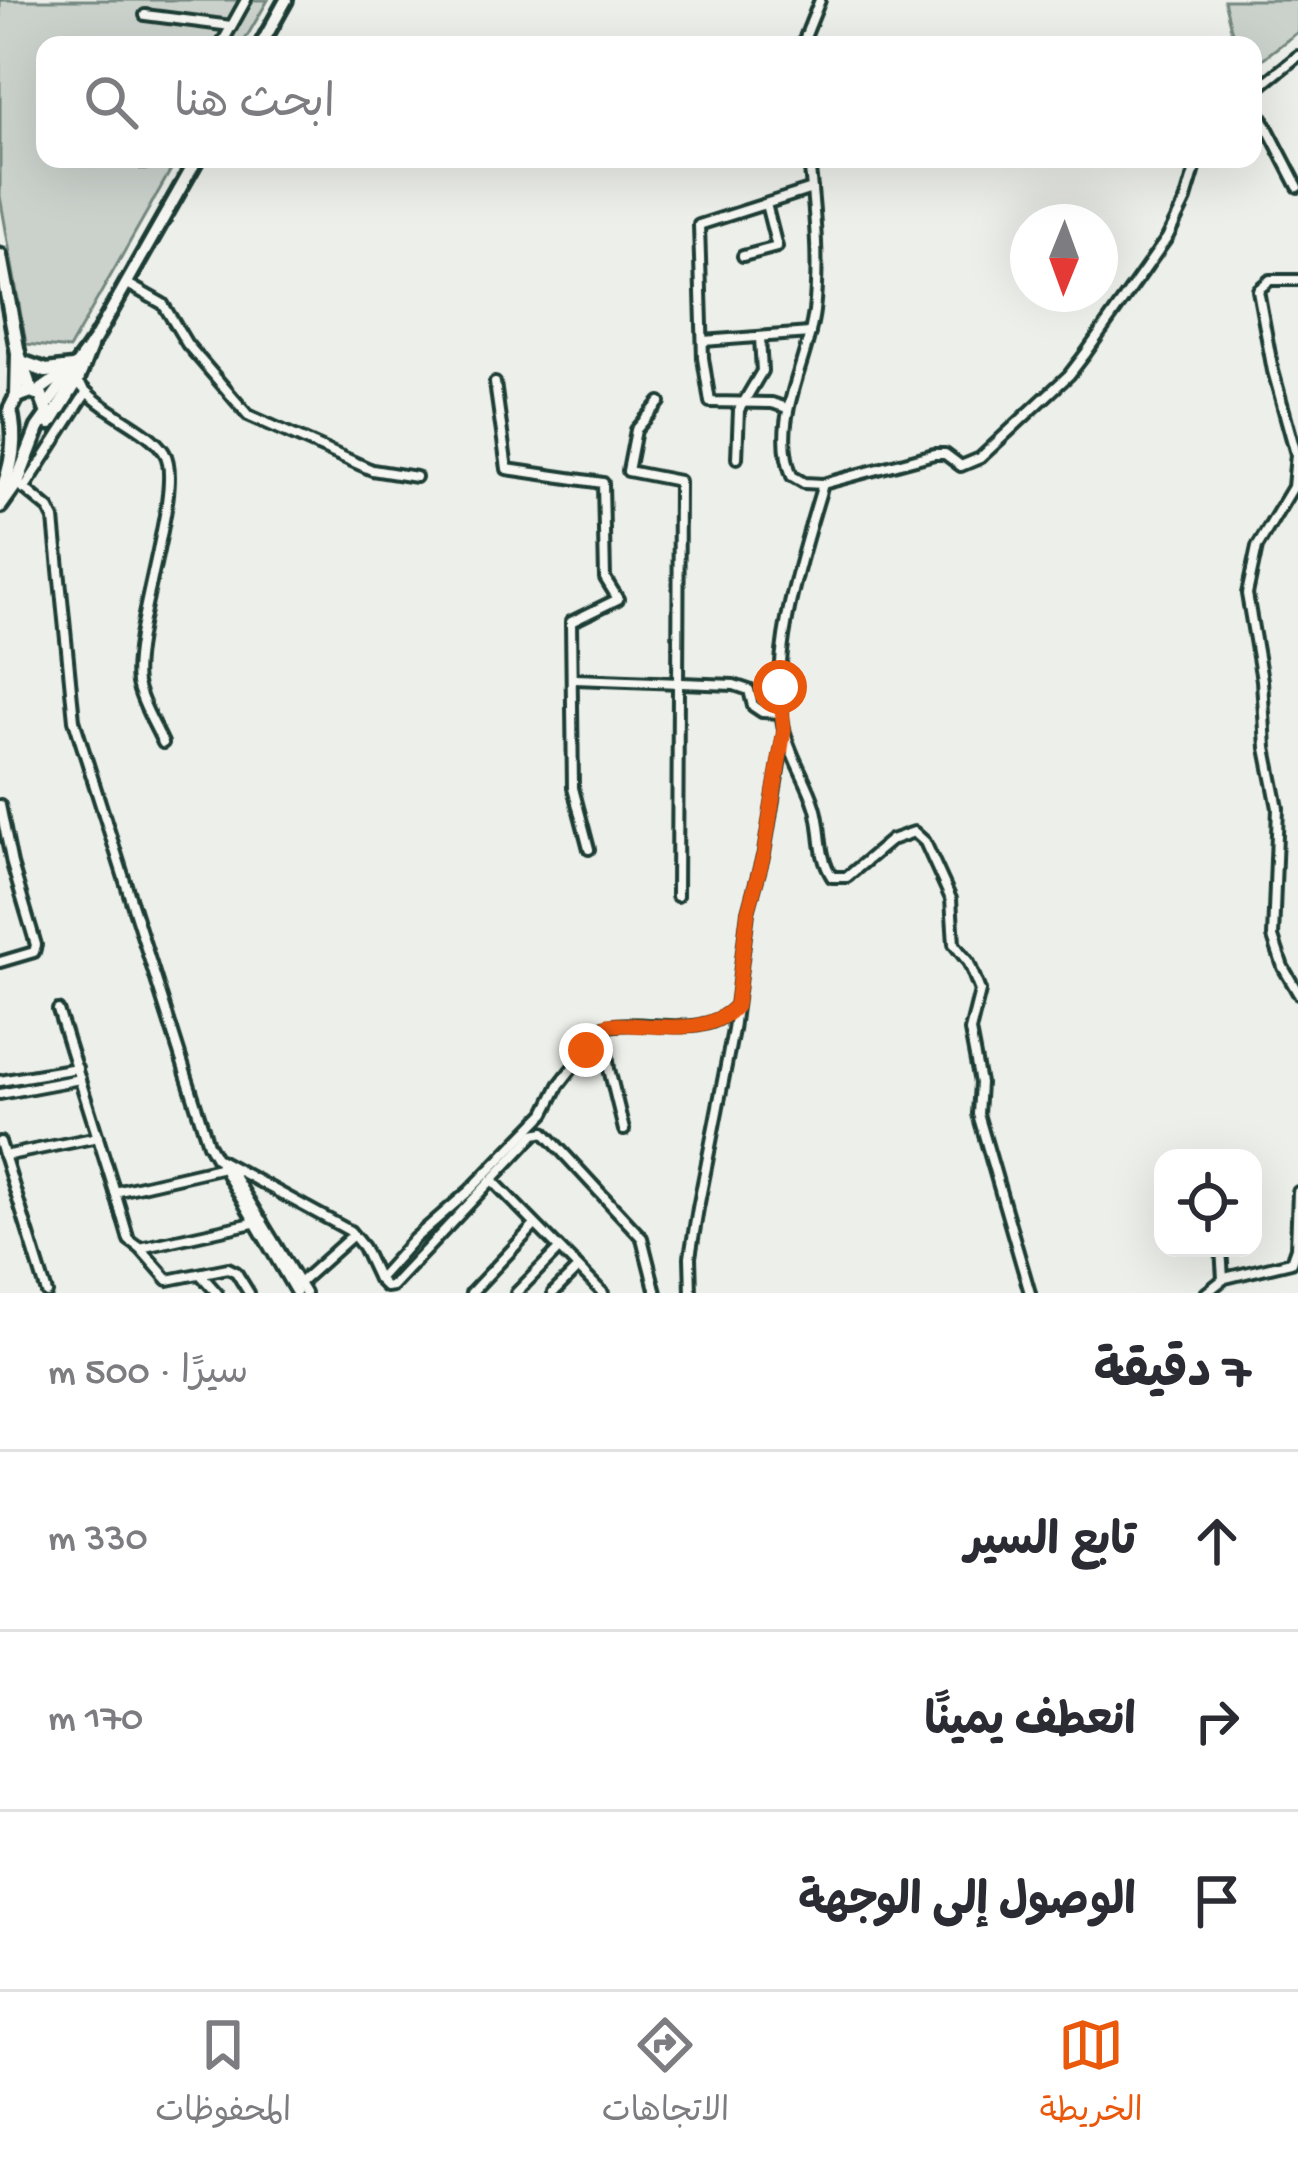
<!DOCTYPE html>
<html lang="ar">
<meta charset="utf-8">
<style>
body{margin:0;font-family:"Gochi Hand","Playpen Sans Arabic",sans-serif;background:#f2f2f3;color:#2b2b33;direction:rtl}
.controls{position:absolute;right:36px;bottom:36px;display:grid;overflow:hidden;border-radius:24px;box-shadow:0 12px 48px #0002}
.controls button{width:108px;height:108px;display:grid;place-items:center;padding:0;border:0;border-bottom:3px solid #e1e1e2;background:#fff;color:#2b2b33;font:60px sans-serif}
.compass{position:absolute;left:1010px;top:204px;width:108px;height:108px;border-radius:50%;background:#fff;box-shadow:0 12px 48px #0002;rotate:181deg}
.stop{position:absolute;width:36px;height:36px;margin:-27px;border:9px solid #ea580c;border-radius:50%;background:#fff}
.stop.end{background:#ea580c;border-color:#fff;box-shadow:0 3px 12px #0008}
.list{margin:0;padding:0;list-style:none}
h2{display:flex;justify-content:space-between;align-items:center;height:156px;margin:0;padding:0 48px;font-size:51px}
h2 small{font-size:39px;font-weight:400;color:#7c7c81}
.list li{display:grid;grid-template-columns:78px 1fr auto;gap:36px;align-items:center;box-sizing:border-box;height:180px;padding:0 48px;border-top:3px solid #e1e1e2}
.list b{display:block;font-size:45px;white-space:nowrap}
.list em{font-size:39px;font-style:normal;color:#7c7c81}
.icon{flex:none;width:66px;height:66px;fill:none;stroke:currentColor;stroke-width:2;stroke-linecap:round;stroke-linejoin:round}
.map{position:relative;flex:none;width:1298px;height:1293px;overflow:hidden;direction:ltr}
.search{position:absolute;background:#fff;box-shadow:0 12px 48px #0002;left:36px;right:36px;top:36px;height:132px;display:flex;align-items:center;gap:30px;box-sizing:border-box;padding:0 42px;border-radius:24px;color:#7c7c81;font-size:45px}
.sheet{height:696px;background:#fff}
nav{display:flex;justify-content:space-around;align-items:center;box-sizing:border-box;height:168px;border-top:3px solid #e1e1e2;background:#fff;font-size:33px;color:#7c7c81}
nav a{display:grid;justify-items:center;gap:6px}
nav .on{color:#ea580c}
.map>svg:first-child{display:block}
.green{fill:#cbd2cc;stroke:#758880;stroke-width:3}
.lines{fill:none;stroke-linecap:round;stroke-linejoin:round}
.minor-casing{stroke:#1f3d34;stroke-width:16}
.secondary-casing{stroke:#1f3d34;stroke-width:20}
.primary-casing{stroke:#1f3d34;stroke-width:21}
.minor{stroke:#f6f6f2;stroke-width:8}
.secondary{stroke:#f6f6f2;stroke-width:10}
.primary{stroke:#f6f6f2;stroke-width:12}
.route{stroke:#ea580c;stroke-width:15}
</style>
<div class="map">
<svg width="1298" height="1293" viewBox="0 0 1298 1293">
<rect width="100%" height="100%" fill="#edefea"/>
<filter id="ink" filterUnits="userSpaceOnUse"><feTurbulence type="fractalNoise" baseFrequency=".00833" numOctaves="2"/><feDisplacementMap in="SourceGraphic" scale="24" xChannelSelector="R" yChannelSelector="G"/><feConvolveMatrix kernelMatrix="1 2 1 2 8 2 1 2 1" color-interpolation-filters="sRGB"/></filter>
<g filter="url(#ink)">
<g class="green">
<path d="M0 0H268L242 45H45V159H177L69 349 26 344 0 196Z"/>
<path d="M1224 0H1298V32L1253 66V45H1235Z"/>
</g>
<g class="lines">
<g class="minor-casing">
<g id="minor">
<path d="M145 15 231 26"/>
<path d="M221 45 246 0"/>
<path d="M802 45 820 0"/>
<path d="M1253 92 1298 56"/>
<path d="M1253 100 1298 187"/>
<path d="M809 159C814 210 820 259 814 311 807 368 770 419 792 476L804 483 823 484 934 454H945L961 466 980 458 1069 375 1086 353 1167 238 1185 202 1198 159"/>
<path d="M144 163 159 159"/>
<path d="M743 256 777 247 766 204"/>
<path d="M1298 280H1270L1258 290 1273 371 1296 454 1293 487 1257 547 1247 594 1262 680 1266 748 1278 808 1273 937 1283 967 1298 993"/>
<path d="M126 283 163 304 187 344 248 415 372 470 416 477"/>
<path d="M703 341 810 333"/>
<path d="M78 382C100 412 147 426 164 452 186 484 129 634 137 683 141 703 155 725 163 743"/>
<path d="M495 383 507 469 603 483 605 578 618 599 571 622 573 788 589 849"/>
<path d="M660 402 636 430 628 471 679 481 677 896"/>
<path d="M787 408 772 403 710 402 703 358 699 225 812 189"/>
<path d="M737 458 739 410 762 371 760 338"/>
<path d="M18 483 49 509 54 519 74 720 208 1144 216 1158 350 1231 363 1247 378 1279 414 1239 469 1191 545 1113 559 1085 602 1030"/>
<path d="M823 484C802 555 768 656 784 729 790 756 807 780 815 806 823 831 817 853 832 877H847L891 840 914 832 925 842 951 899 954 944 969 963 980 991 970 1031 980 1083 978 1114 1030 1293"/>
<path d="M24 489 86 393"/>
<path d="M575 679 734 685 749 690 753 706 762 712 782 713"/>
<path d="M0 805 12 864 36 945 34 952 0 962"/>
<path d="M58 1010 115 1192"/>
<path d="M0 1081 77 1068"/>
<path d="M0 1094 80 1079"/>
<path d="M624 1130 609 1069 604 1027C647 1016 700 1043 735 1007"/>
<path d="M0 1142 47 1293"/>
<path d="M4 1156 98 1137"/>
<path d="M221 1164 296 1293"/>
<path d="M228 1166 305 1293"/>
<path d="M494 1182 603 1293"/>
<path d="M140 1248 129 1240 115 1192 228 1166"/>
<path d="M1221 1248 1223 1279"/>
<path d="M201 1275 217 1293"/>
<path d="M378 1279 386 1287 392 1286 535 1134 544 1132 642 1238 656 1293"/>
<path d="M296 1286 353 1235"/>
<path d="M249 1293 236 1272 228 1268 168 1280 140 1248 262 1221"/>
<path d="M471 1293 535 1225"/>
<path d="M516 1293 559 1249"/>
<path d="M553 1293 578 1268"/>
<path d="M691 1293 690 1257 698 1208 733 1030 748 912 764 853 784 734"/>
<path d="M1206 1293 1225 1278 1291 1262 1296 1248 1298 1192"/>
</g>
</g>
<g class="secondary-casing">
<g id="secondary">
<path d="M261 45 286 0"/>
<path d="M36 393 67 371"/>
<path d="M48 404 95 339 197 159"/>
</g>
</g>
<g class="primary-casing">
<g id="primary">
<path d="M0 256 18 353 31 391"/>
<path d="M21 362 46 371 72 368"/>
<path d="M50 423 77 380 90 347"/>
<path d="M0 495C13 466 17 439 10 410L17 396 18 353"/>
<path d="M0 506 17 482 38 428 48 414 41 395 31 391 17 396"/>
</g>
</g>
<use href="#minor" class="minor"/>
<use href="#secondary" class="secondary"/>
<use href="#primary" class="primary"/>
</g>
</g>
<g class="lines" filter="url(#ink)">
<path class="route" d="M586 1050 608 1025C651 1022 704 1040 736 1006L748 912 764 853 784 730 780 687"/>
</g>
</svg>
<div class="controls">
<button><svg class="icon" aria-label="locate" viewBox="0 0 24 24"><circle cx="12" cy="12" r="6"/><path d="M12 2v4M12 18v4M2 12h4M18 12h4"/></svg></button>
</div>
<svg class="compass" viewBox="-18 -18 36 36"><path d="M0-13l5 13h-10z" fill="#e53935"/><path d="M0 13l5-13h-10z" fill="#7c7c81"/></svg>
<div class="stop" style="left:780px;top:687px"></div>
<div class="stop end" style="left:586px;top:1050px"></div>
<div class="search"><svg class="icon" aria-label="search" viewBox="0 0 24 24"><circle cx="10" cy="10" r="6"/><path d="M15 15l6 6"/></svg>ابحث هنا</div>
</div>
<section class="sheet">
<h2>7 دقيقة<small>سيرًا · 500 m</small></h2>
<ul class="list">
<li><svg class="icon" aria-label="ahead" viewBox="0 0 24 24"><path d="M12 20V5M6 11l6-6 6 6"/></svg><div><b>تابع السير</b></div><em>330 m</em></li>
<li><svg class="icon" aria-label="right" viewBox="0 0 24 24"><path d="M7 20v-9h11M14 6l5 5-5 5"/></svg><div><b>انعطف يمينًا</b></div><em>170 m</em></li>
<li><svg class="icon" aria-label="arrive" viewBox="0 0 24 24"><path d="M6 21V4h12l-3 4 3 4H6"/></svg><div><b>الوصول إلى الوجهة</b></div></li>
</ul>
</section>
<nav>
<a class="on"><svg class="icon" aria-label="map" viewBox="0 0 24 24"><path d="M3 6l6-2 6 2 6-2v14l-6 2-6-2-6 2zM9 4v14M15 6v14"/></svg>الخريطة</a>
<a><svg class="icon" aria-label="directions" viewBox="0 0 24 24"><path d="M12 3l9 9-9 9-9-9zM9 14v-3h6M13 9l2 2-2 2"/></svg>الاتجاهات</a>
<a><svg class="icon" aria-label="saved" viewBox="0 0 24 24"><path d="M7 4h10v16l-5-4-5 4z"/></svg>المحفوظات</a>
</nav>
